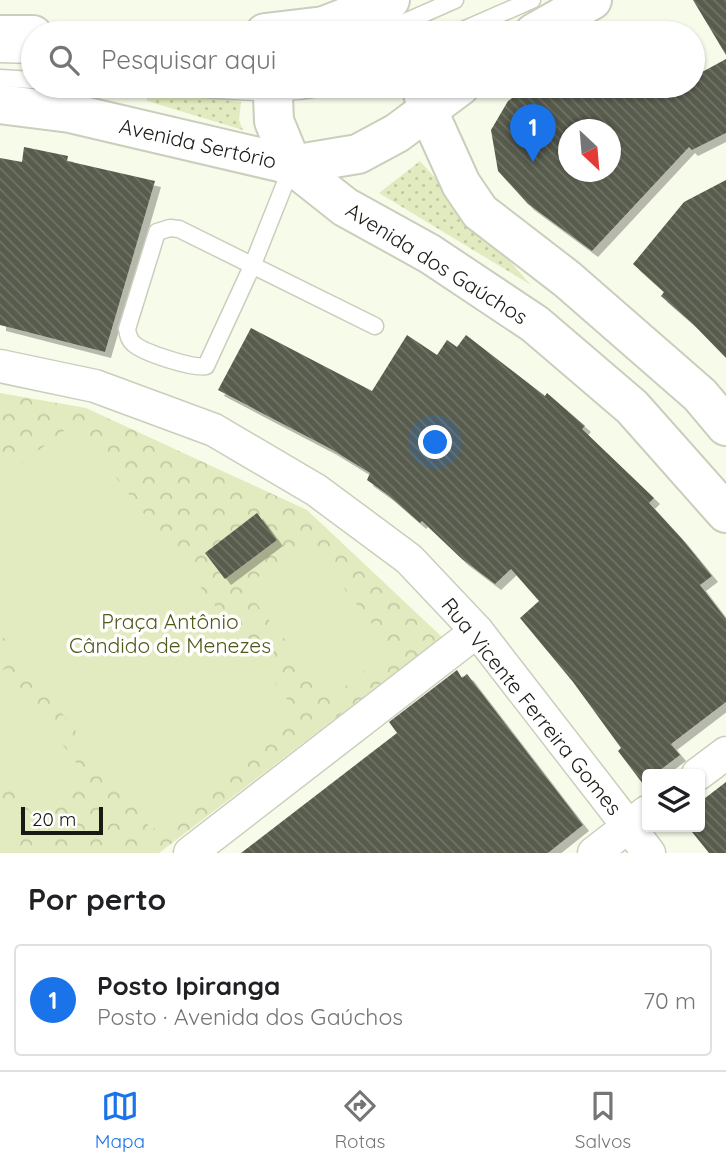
<!DOCTYPE html>
<html lang="pt">
<meta charset="utf-8">
<style>
body{margin:0;font-family:Quicksand,sans-serif;background:#f6f6f6;color:#202124}
.controls{position:absolute;right:21px;bottom:21px;display:grid;overflow:hidden;border-radius:7px;box-shadow:0 2px 5px #0004}
.controls button{width:63px;height:63px;display:grid;place-items:center;padding:0;border:0;border-bottom:2px solid #e0e0e0;background:#fff;color:#202124;font:35px sans-serif}
.compass{position:absolute;left:558px;top:119px;width:63px;height:63px;border-radius:50%;background:#fff;box-shadow:0 2px 5px #0004;rotate:154deg}
.scale{position:absolute;left:21px;bottom:18px;width:82px;box-sizing:border-box;padding-left:7px;border:4px solid #181a14;border-top:0;font-size:19px;line-height:24px;white-space:nowrap;color:#181a14;-webkit-text-stroke:5px #fff;paint-order:stroke}
.you{position:absolute;left:436px;top:443px;width:24px;height:24px;margin:-18px;border:5px solid #fff;border-radius:50%;background:#1a73e8;box-shadow:0 0 0 10px #1a73e833}
.badge{display:grid;place-items:center;width:46px;height:46px;border-radius:50%;background:#1a73e8;color:#fff;font-size:23px;font-weight:700}
.pin{position:absolute;translate:-50% -58px;filter:drop-shadow(0 2px 4px #0008)}
.pin::after{content:'';position:absolute;top:37px;width:24px;height:21px;background:inherit;clip-path:polygon(0 0,100% 0,50% 100%)}
.list{margin:0;padding:0;list-style:none}
h2{display:flex;justify-content:space-between;align-items:center;height:91px;margin:0;padding:0 28px;font-size:30px}
h2 small{font-size:23px;font-weight:400;color:#757577}
.list li{display:grid;grid-template-columns:46px 1fr auto;gap:21px;align-items:center;box-sizing:border-box;height:112px;margin:0 14px 14px;padding:0 14px;border:2px solid #e0e0e0;border-radius:7px}
.list b{display:block;font-size:26px;white-space:nowrap}
.list p{margin:0;font-size:23px;white-space:nowrap;color:#757577}
.list em{font-size:23px;font-style:normal;color:#757577}
.icon{flex:none;width:38px;height:38px;fill:none;stroke:currentColor;stroke-width:2;stroke-linecap:round;stroke-linejoin:round}
.map{position:relative;flex:none;width:726px;height:853px;overflow:hidden}
.search{position:absolute;background:#fff;box-shadow:0 2px 5px #0004;left:21px;right:21px;top:21px;height:77px;display:flex;align-items:center;gap:18px;box-sizing:border-box;padding:0 24px;border-radius:38px;color:#757577;font-size:26px}
.sheet{height:217px;background:#fff}
nav{display:flex;justify-content:space-around;align-items:center;box-sizing:border-box;height:98px;border-top:2px solid #e0e0e0;background:#fff;font-size:19px;color:#757577}
nav a{display:grid;justify-items:center;gap:4px}
nav .on{color:#1a73e8}
.map>svg:first-child{display:block}
.grass{fill:url(#grass-dots)}
.forest{fill:url(#forest-crowns)}
.pitch{fill:#e2ebbf}
.building{fill:url(#building-back-hatch);fill-rule:evenodd;filter:url(#shadow)}
.lines{fill:none;stroke-linecap:round;stroke-linejoin:round}
.lane-casing{stroke:#cacebc;stroke-width:19}
.street-casing{stroke:#cacebc;stroke-width:35}
.secondary-casing{stroke:#cacebc;stroke-width:42}
.primary-casing{stroke:#cacebc;stroke-width:42}
.lane{stroke:#fff;stroke-width:16}
.street{stroke:#fff;stroke-width:32}
.secondary{stroke:#fff;stroke-width:38}
.primary{stroke:#fff;stroke-width:38}
.labels{text-anchor:middle;dominant-baseline:central;stroke-width:7;stroke-linejoin:round;paint-order:stroke}
.street-label{font-size:21px;fill:#181a14;stroke:#fff}
.park-label{font-size:21px;fill:#505917;stroke:#fff}
</style>
<div class="map">
<svg width="726" height="853" viewBox="0 0 726 853">
<defs>
<pattern id="grass-dots" width="8" height="8" patternUnits="userSpaceOnUse" patternTransform="scale(1.75)"><rect width="8" height="8" fill="#e2ebbf"/><path d="M2 2h.1M6 6h.1" fill="none" stroke="#c1c9a3" stroke-width="1.8" stroke-linecap="round"/></pattern>
<pattern id="forest-crowns" width="20" height="18" patternUnits="userSpaceOnUse" patternTransform="scale(1.75)"><rect width="20" height="18" fill="#e2ebbf"/><path d="M2 6a3 3 0 1 1 6 0M12 15a3 3 0 1 1 6 0" fill="none" stroke="#c1c9a3"/></pattern>
<pattern id="building-back-hatch" width="6" height="6" patternUnits="userSpaceOnUse" patternTransform="scale(1.75)"><rect width="6" height="6" fill="#585c4d"/><path d="M-1 5l2 2M0 0l6 6M5-1l2 2" fill="none" stroke="#707468"/></pattern>
<filter id="shadow"><feDropShadow dx="6" dy="6" stdDeviation="0" flood-color="#0004"/></filter>
</defs>
<rect width="100%" height="100%" fill="#f7fbe9"/>
<g class="grass">
<path d="M147 92 241 102 239 120 243 130 147 101Z"/>
<path d="M420 161 531 285 379 193Z"/>
</g>
<path class="forest" d="M0 393 86 408 307 510 442 637 159 853H0Z"/>
<g class="pitch">
<path d="M74 423 300 716 152 830 0 633V480Z"/>
<path d="M306 540 392 649 331 698 244 588Z"/>
<path d="M6 668 89 780 36 819 0 771V673Z"/>
<path d="M0 805 17 828 0 841Z"/>
</g>
<g class="building">
<path d="M693 0H726V55Z"/>
<path d="M726 59V133L692 150 689 147 592 251 528 204 498 171 491 130 508 101 529 86H693V77ZM569 130H611V172H569Z"/>
<path d="M24 147 68 156 67 161 155 181 105 352 0 325V158L22 162Z"/>
<path d="M726 180V358L693 324 661 296 664 292 633 264 684 202Z"/>
<path d="M251 328 372 391 407 335 437 355 447 340 457 347 466 335 545 396 547 393 585 426 582 429 654 498 649 503 682 539 712 576 700 585 726 619V702L671 744 680 755 655 774H647V780L643 784 618 751 621 748 573 682 520 618 539 601 511 569 495 584 462 559 422 521 420 523 388 495 367 480 370 473 331 449 218 390Z"/>
<path d="M257 513 277 540 225 579 205 553Z"/>
<path d="M457 670 462 678 467 674 583 825 548 853H241L397 733 389 722Z"/>
<path d="M726 782V853H709L688 827H700V802Z"/>
</g>
<g class="lines">
<g class="lane-casing">
<g id="lane">
<path d="M380 33 455 0"/>
<path d="M456 33 532 0"/>
<path d="M0 54 33 55"/>
<path d="M0 78 33 80"/>
<path d="M163 86C212 88 280 99 326 86"/>
<path d="M292 166 253 264 206 366C194 369 144 353 134 344 129 340 128 335 127 329L157 232 170 228 179 229 375 326"/>
</g>
</g>
<g class="street-casing">
<g id="street">
<path d="M0 366 95 386 214 430 316 490 409 559 477 631 649 853"/>
<path d="M698 774 726 753"/>
<path d="M190 853 477 631"/>
<path d="M594 853 647 812"/>
</g>
</g>
<g class="secondary-casing">
<g id="secondary">
<path d="M324 26H355L378 33"/>
<path d="M275 86 273 96 274 121 292 165 345 207 430 254 535 324 632 407 726 513"/>
<path d="M421 86 428 111 461 184 480 212 567 279 700 395 726 426"/>
</g>
</g>
<g class="primary-casing">
<g id="primary">
<path d="M265 33 324 26 390 0"/>
<path d="M534 33 592 0"/>
<path d="M0 35H33"/>
<path d="M0 104 70 113 292 165 358 154 397 133 460 86"/>
</g>
</g>
<use href="#lane" class="lane"/>
<use href="#street" class="street"/>
<use href="#secondary" class="secondary"/>
<use href="#primary" class="primary"/>
</g>
<g class="labels">
<g class="street-label">
<text transform="translate(198 143) rotate(13)">Avenida Sertório</text>
<text transform="translate(437 263) rotate(32)">Avenida dos Gaúchos</text>
<text transform="translate(532 706) rotate(51)">Rua Vicente Ferreira Gomes</text>
</g>
<g class="park-label">
<text x="170" y="621">Praça Antônio<tspan x="170" dy="24">Cândido de Menezes</tspan></text>
</g>
</g>
</svg>
<div class="controls">
<button><svg class="icon" aria-label="layers" viewBox="0 0 24 24"><path d="M12 4l9 5-9 5-9-5zM3 14l9 5 9-5"/></svg></button>
</div>
<svg class="compass" viewBox="-18 -18 36 36"><path d="M0-13l5 13h-10z" fill="#e53935"/><path d="M0 13l5-13h-10z" fill="#757577"/></svg>
<div class="scale">20 m</div>
<div class="you"></div>
<div class="pin badge" style="left:533px;top:162px">1</div>
<div class="search"><svg class="icon" aria-label="search" viewBox="0 0 24 24"><circle cx="10" cy="10" r="6"/><path d="M15 15l6 6"/></svg>Pesquisar aqui</div>
</div>
<section class="sheet">
<h2>Por perto<small></small></h2>
<ul class="list">
<li><span class="badge">1</span><div><b>Posto Ipiranga</b><p>Posto · Avenida dos Gaúchos</p></div><em>70 m</em></li>
</ul>
</section>
<nav>
<a class="on"><svg class="icon" aria-label="map" viewBox="0 0 24 24"><path d="M3 6l6-2 6 2 6-2v14l-6 2-6-2-6 2zM9 4v14M15 6v14"/></svg>Mapa</a>
<a><svg class="icon" aria-label="directions" viewBox="0 0 24 24"><path d="M12 3l9 9-9 9-9-9zM9 14v-3h6M13 9l2 2-2 2"/></svg>Rotas</a>
<a><svg class="icon" aria-label="saved" viewBox="0 0 24 24"><path d="M7 4h10v16l-5-4-5 4z"/></svg>Salvos</a>
</nav>
